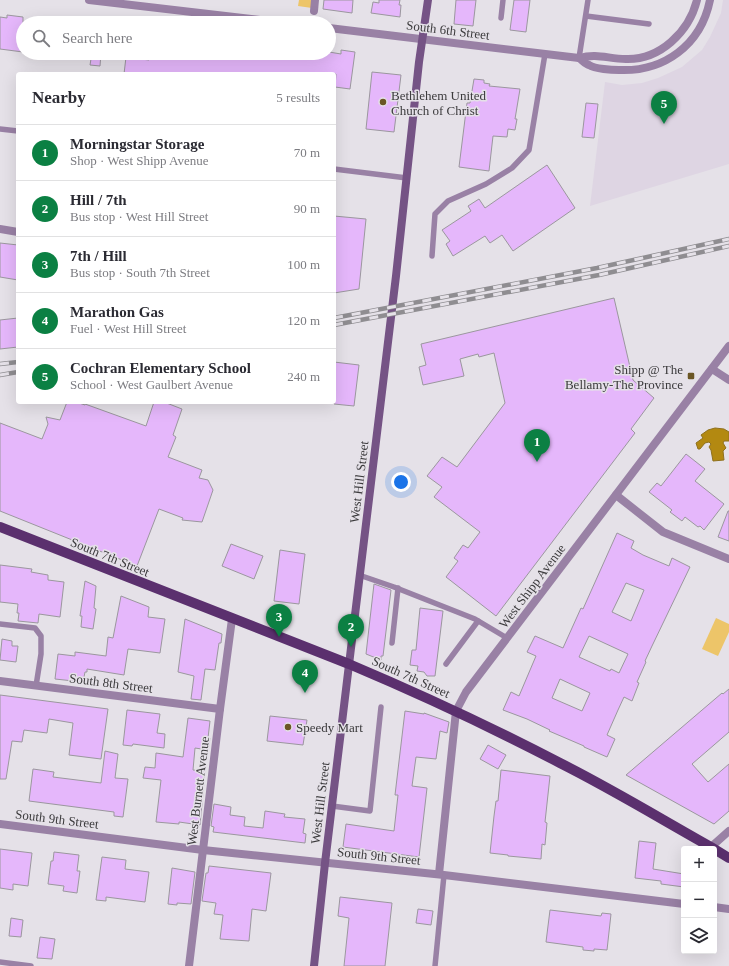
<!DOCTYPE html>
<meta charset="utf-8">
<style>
body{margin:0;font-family:"Times New Roman",serif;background:#f2f2f3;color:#2b2b33}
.controls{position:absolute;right:12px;bottom:12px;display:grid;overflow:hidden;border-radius:4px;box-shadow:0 4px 16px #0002}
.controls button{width:36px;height:36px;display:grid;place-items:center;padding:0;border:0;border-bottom:1px solid #e1e1e2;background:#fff;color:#2b2b33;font:20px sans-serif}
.you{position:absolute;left:401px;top:482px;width:14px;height:14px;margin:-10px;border:3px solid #fff;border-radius:50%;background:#1a73e8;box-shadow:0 0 0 6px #1a73e833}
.badge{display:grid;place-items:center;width:26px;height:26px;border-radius:50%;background:#0b8043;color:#fff;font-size:13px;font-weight:700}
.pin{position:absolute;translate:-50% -33px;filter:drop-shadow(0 1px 2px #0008)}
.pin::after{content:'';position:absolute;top:21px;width:14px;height:12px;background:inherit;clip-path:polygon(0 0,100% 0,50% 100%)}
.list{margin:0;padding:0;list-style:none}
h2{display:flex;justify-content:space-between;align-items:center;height:52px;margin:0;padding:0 16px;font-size:17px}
h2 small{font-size:13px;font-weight:400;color:#7c7c81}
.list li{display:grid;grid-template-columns:26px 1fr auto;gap:12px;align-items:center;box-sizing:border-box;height:56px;padding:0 16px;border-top:1px solid #e1e1e2}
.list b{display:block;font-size:15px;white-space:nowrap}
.list p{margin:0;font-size:13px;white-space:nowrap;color:#7c7c81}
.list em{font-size:13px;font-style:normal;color:#7c7c81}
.icon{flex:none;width:22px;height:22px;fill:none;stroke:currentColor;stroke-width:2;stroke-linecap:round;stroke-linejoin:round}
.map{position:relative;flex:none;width:729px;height:966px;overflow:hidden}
.search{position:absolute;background:#fff;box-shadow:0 4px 16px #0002;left:16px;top:16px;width:320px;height:44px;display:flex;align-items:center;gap:10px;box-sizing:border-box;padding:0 14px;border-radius:22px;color:#7c7c81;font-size:15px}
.panel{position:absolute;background:#fff;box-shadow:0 4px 16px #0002;left:16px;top:72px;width:320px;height:332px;border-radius:4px}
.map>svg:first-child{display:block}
.built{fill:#ded5e3}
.green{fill:#edc569}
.water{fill:#b38911;stroke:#8f711e}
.building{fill:#e5b7fb;stroke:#9b979e;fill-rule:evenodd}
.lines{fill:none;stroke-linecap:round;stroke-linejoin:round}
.lane{stroke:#9981a5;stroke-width:5.5}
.street{stroke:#9981a5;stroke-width:8}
.secondary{stroke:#755385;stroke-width:8}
.primary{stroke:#5b306e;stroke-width:10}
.rail-casing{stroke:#8f8d91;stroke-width:4.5}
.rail{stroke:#e5e1e8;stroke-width:3;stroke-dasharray:9;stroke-linecap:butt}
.poi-dot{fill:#6b5625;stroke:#e5e1e8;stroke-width:1.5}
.labels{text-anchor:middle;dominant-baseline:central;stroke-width:3;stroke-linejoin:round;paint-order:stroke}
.street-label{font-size:13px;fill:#3b3a3c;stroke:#e5e1e8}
.poi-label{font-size:13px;fill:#3b3a3c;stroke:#e5e1e8;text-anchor:start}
</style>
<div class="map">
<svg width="729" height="966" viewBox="0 0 729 966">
<rect width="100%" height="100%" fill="#e5e1e8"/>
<path class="built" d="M723 0H729V164L590 206 605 82 622 85 642 83 658 78 682 67 702 50 710 37 721 13Z"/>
<g class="green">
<path d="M299 0H313L312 8 298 6Z"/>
<path d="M716 618 729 624V632L718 656 702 649Z"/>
</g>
<path class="water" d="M715 428 724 429 729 432V441H724L723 443 726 448 723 451 724 460 713 461 711 450 709 447 711 444 709 442 705 443 700 449H698L696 443 703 438 701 435 708 430Z"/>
<g class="building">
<path d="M324 0H353L352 13 323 9Z"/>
<path d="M379 0H400L399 5H401L400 17 371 13 373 2 379 3Z"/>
<path d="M456 0H476L473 26 454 24Z"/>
<path d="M514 0H530L526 32 510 30Z"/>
<path d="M7 15 23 17V52L0 49V17L7 18Z"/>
<path d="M341 50 355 52 350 89 335 87 336 74H124L126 57 149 60V53H272L292 55 293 53 308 55V53L329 52 341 54Z"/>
<path d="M92 53H101L100 66 90 65Z"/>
<path d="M372 72 401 75 394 132 366 129Z"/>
<path d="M474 79 484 80V83L490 84 489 86 520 89 515 119H517L515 130 508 129 507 137 493 136 489 171 459 167 467 103H470Z"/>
<path d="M586 103 598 104 594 138 582 137Z"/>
<path d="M547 165 575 208 513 251 502 235 490 243 485 236 453 256 446 244 450 241 442 230 471 211 468 206 479 199 485 208Z"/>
<path d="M334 216 366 219 359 289 334 293Z"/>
<path d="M0 243 18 245V280L0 277Z"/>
<path d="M614 298 633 380 654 398 631 429 635 433 496 616 446 577 458 561 454 558 463 545 468 548 480 532 434 497 442 487 427 476 442 457 457 467 505 403 494 353 479 357 478 354 460 359 464 376 423 385 419 367 426 365 421 344Z"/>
<path d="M18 318V347L0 349V320Z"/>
<path d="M334 362 359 365 354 406 334 404Z"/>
<path d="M67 402H76L85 405V404L146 426 154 402H164L182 409 173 435 176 437 168 457 202 470 199 478 208 480 213 490 202 522 182 520 183 518 159 509 137 566 0 511V423L42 439 48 424 46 417 60 420Z"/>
<path d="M686 454 705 469 695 481 724 504 704 530 700 526 698 527 685 517 682 521 670 512 672 510 649 492 657 483 661 486Z"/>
<path d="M728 511H729V541L718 537Z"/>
<path d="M617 533 634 541 631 548 643 555 669 566 672 558 690 567 652 646 645 661 646 662 637 682 639 683 632 701 624 697 618 710 607 735 615 739 607 757 584 747V746L549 731 550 730 527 719 503 710 511 692 519 696 536 656 527 652 535 636 563 648 581 608 583 609ZM626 583 644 590 631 621 612 612ZM589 636 628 654 619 673 611 669 610 671 579 657ZM560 679 590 693 582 711 552 698Z"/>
<path d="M231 544 263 556 254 579 222 566Z"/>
<path d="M280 550 305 554 299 604 274 601Z"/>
<path d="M0 565 32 569 31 572 48 575V580L64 582 60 617 39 614 38 623 18 621 19 613H17L18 604 0 602Z"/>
<path d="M85 581 96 586 94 608 96 609 93 629 81 627 82 616H80Z"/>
<path d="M374 584 391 590 383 656H381V660L366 654Z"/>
<path d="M121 596 149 607 148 617 165 619 160 653 128 649 124 675 87 669V672H85L83 682 55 679 58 654 75 656V652L106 656 108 637 113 638Z"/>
<path d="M420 608 443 611 435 676H427L424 672 417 671 418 666 410 665 412 650H416Z"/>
<path d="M185 619 222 634 221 643H219L215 670 205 669 201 700 191 699 194 676 178 672Z"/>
<path d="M2 639 12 641V646H18L16 662 0 660Z"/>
<path d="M729 689V732L692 764 708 782 729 764V811L714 824 626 775 722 693 723 694Z"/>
<path d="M0 695 108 709 101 759 69 755 73 723 49 719 47 733 24 730 22 742 12 741 6 779H0Z"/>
<path d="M127 710 160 714 157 733 165 734 164 748 133 744 132 746 123 745Z"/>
<path d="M405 711 424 714V713L449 722 447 733 440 731 436 759 416 757 412 786 427 788 419 857 343 847 346 824 394 831 398 795H395Z"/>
<path d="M270 716 307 720 303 745 267 741Z"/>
<path d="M188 718 210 721 208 738H210L208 750 195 748 193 770 205 771 200 825 179 822V824L156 822 161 780 143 778 145 767 155 768 156 753 183 757Z"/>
<path d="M488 745 506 755 498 769 480 759Z"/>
<path d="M105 751 118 754 115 778 128 779 123 817 114 816V812L29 801 33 769 54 772 53 777 101 783Z"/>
<path d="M501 770 550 776 545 822 547 823 545 845 542 844 541 859 508 856V855L490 853 494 816 496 801H498Z"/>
<path d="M214 804 231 807 230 815 245 817 244 826 263 828 265 811 285 814 284 817 305 819 303 833 306 834 305 843 213 832 214 827 211 826Z"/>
<path d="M639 841 656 843 653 869 684 874V887L661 884V881L635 878Z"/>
<path d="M0 849 32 853 28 886 13 884V890L0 888Z"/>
<path d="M54 852 79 855 77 871H80L77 893 63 891 64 886 48 884 51 861H53Z"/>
<path d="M102 857 126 860 125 869 149 872 145 902 106 897V901L96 900Z"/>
<path d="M209 866 271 873 266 911 252 909 249 941 220 939 223 915 214 914 216 903 202 901 206 873H208Z"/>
<path d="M172 868 195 872 191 904 177 903V905L168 904Z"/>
<path d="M340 897 392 903 385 966H344L349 918 338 916Z"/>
<path d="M418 909 433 911 431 925 416 923Z"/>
<path d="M550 910 601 916 602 913 611 914 607 950 594 949V951L583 950V947L546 942Z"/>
<path d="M11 918 23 920 21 937 9 936Z"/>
<path d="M40 937 55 939 52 959 37 958Z"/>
</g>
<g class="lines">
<g class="lane">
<path d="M586 16 649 24"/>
<path d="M501 18 503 0"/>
<path d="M579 58 588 0"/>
<path d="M0 129 18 131"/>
<path d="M334 169 407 178"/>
<path d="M432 256 435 214 448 201 486 184 512 168 529 150 545 54"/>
<path d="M359 575 394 587 475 619 507 638"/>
<path d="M0 624 35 628 41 636V654L36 686"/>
<path d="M392 643 398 588"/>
<path d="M446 664 478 621"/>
<path d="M332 806 370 811 381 707"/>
<path d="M0 962 31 966"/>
<path d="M435 966 444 875"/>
</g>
<g class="street">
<path d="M89 0 285 23"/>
<path d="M314 11 315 0"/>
<path d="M329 28 579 58C598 53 608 59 626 59 660 60 689 32 697 0"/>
<path d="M579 58C582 60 585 64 589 65 595 69 612 70 619 70 664 72 701 45 710 0"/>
<path d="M0 229 18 232"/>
<path d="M712 369 729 380"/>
<path d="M616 495 663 532 729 559"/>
<path d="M0 681 220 709"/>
<path d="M0 824 203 850 444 875 684 904"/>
<path d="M711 847 729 831"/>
<path d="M439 874 456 711 466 692 729 346"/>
<path d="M714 907 729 909"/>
<path d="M189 966 220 709 232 619"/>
</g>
<path class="secondary" d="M314 966 325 863 396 276 419 62 428 0"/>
<path class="primary" d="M0 527 349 664C420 694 491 727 560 763 612 789 661 819 711 847L729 858"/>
<g class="rail-casing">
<g id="rail">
<path d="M334 318 597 268 729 239"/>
<path d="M334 325 599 275 729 246"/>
<path d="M0 364 18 362"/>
<path d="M0 375 18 372"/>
</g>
</g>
<use href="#rail" class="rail"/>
</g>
<g class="poi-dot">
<circle cx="383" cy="102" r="4"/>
<rect x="687" y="372" width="8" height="8" rx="2"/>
<circle cx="288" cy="727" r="4"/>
</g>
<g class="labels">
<g class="street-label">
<text transform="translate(448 30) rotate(7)">South 6th Street</text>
<text transform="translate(359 482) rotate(-83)">West Hill Street</text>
<text transform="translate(110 557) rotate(22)">South 7th Street</text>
<text transform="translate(532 586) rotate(-53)">West Shipp Avenue</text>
<text transform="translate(411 677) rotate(24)">South 7th Street</text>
<text transform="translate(111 683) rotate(7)">South 8th Street</text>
<text transform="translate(198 791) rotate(-83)">West Burnett Avenue</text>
<text transform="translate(320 803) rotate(-83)">West Hill Street</text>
<text transform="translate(57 819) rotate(7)">South 9th Street</text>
<text transform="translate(379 856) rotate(6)">South 9th Street</text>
</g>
<g class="poi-label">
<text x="391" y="95">Bethlehem United<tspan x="391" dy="15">Church of Christ</tspan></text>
<text x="683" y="369" text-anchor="end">Shipp @ The<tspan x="683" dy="15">Bellamy-The Province</tspan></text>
<text x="296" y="727">Speedy Mart</text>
</g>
</g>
</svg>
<div class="controls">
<button>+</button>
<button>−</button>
<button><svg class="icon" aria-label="layers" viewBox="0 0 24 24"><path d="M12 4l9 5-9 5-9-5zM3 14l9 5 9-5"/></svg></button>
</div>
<div class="you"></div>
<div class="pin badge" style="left:537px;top:462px">1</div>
<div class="pin badge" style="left:351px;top:647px">2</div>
<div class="pin badge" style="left:279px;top:637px">3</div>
<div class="pin badge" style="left:305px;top:693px">4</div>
<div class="pin badge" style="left:664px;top:124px">5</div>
<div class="search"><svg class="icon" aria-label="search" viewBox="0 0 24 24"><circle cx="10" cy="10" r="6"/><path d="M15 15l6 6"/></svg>Search here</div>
<section class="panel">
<h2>Nearby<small>5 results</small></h2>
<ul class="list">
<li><span class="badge">1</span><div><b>Morningstar Storage</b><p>Shop · West Shipp Avenue</p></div><em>70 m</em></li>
<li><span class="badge">2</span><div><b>Hill / 7th</b><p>Bus stop · West Hill Street</p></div><em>90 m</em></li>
<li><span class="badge">3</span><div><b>7th / Hill</b><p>Bus stop · South 7th Street</p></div><em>100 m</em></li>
<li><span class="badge">4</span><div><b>Marathon Gas</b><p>Fuel · West Hill Street</p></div><em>120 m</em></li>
<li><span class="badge">5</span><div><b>Cochran Elementary School</b><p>School · West Gaulbert Avenue</p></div><em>240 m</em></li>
</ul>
</section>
</div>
